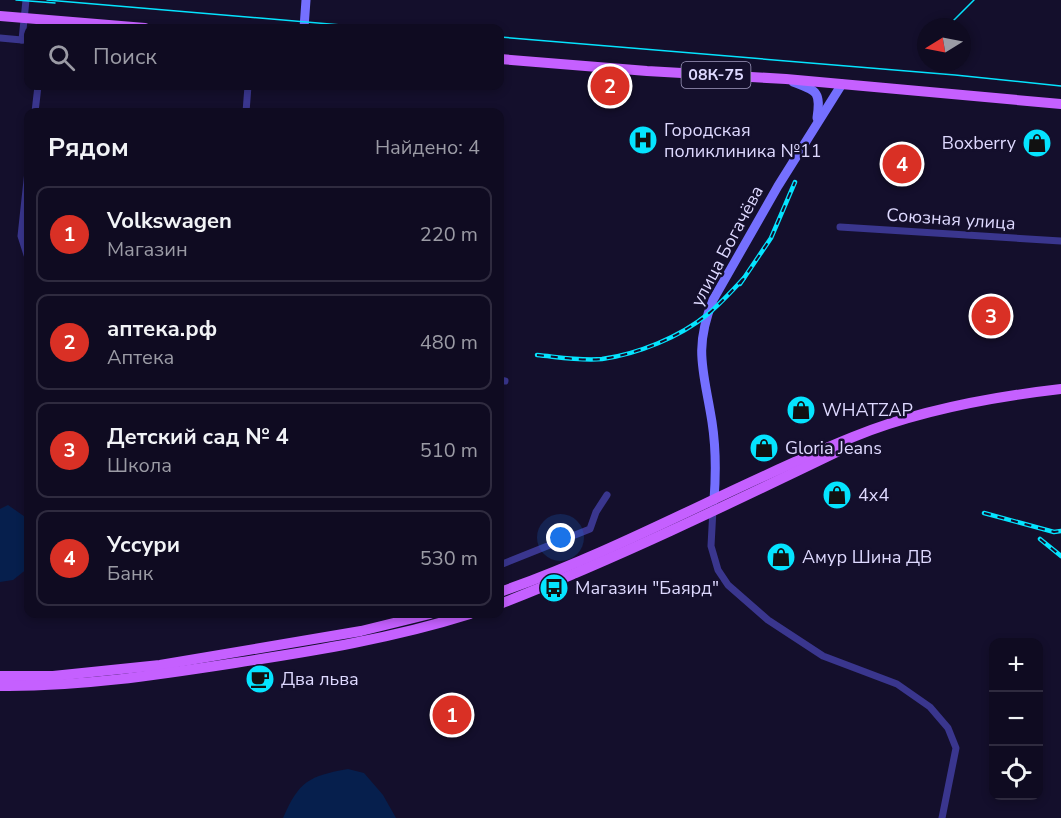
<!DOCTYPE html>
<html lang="ru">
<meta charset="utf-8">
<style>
body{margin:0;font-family:"Nunito Sans",sans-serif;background:#1d192e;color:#f1f3f6}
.controls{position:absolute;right:18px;bottom:18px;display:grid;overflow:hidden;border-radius:12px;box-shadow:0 3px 9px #0003}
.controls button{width:54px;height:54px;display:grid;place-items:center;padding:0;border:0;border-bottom:2px solid #2f2b3f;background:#0f0b21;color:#f1f3f6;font:30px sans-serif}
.compass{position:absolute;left:917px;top:18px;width:54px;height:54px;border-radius:50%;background:#0f0b21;box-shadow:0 3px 9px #0003;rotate:260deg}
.you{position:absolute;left:561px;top:538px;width:21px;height:21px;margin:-15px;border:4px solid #fff;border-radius:50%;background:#1a73e8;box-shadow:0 0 0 9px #1a73e833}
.badge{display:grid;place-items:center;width:39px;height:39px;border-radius:50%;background:#d93025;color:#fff;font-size:20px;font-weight:700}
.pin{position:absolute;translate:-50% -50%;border:3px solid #fff;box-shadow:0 2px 6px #0006}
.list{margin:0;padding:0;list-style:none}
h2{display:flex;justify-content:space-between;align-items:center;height:78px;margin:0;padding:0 24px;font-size:26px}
h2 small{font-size:20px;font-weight:400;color:#9b9ba5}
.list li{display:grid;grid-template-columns:39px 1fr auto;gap:18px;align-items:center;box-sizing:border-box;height:96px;margin:0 12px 12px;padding:0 12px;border:2px solid #2f2b3f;border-radius:12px}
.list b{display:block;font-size:22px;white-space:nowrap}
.list p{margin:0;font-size:20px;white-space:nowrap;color:#9b9ba5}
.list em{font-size:20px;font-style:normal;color:#9b9ba5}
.icon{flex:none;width:33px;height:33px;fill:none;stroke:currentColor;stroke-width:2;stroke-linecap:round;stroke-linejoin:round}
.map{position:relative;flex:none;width:1061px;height:818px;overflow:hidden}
.search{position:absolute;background:#0f0b21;box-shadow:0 3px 9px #0003;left:24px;top:24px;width:480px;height:66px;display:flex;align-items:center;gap:15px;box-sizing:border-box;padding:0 21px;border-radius:12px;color:#9b9ba5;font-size:22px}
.panel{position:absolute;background:#0f0b21;box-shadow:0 3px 9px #0003;left:24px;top:108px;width:480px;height:510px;border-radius:12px}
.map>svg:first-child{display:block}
.water{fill:#061f4d}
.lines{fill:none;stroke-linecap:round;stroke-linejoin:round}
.street{stroke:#3a368e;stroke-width:7}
.secondary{stroke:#7570ff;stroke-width:9}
.primary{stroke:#c560ff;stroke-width:10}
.tram{stroke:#05e4ff;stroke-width:1.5}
.rail-casing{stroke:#05e4ff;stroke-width:4.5}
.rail{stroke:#140f2c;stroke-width:2;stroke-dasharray:7;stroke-linecap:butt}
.labels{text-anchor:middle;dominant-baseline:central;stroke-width:5;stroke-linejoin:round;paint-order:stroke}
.shield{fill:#140f2c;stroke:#a19cc0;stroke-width:1.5}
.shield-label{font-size:16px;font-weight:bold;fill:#ded9ff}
.poi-label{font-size:18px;fill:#ded9ff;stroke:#140f2c;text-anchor:start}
.street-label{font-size:18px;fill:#ded9ff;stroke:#140f2c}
</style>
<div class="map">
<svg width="1061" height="818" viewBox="0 0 1061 818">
<rect width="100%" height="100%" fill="#140f2c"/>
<g class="water">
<path d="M8 505 28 519V531L25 539 28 549V568L13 580 0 582V509Z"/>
<path d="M348 769 364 773 383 795 396 818H283C299 781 309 776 348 769Z"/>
</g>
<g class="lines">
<g class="street">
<path d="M26 0 22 40H28"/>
<path d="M0 38 22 40"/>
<path d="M35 112 38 86"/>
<path d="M246 112 248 86"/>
<path d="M28 171 21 236 28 258"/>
<path d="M840 227 1061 241"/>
<path d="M500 380 505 381"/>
<path d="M713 509 711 546 718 570 728 585 768 620 823 656 897 684 930 707 948 728 956 748 942 818"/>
<path d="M500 565 590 529 596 512 607 495"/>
</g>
<g class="secondary">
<path d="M304 28 306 0"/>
<path d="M793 82C817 91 821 91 817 118"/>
<path d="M714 500C716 474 716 448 712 422 704 371 693 350 713 300L778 186 842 84"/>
</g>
<g class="primary">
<path d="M0 16 145 28"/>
<path d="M500 59 647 71 786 79 1061 104"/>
<path d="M500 592C621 550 734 485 853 437 919 410 991 397 1061 389"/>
<path d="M500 604C615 559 727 505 839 451"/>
<path d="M0 676H53L160 665 361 631 430 614"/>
<path d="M0 686C79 687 157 675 235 663 314 651 394 638 470 614"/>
</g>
<g class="tram">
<path d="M16 0 55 3"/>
<path d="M47 0 376 28"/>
<path d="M947 27 974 0"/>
<path d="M500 37 955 75 1061 86"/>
</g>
<g class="rail-casing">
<g id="rail">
<path d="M740 284 771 238 795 182"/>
<path d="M537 355C558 357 580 361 602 359 638 354 680 337 708 314 721 303 732 291 744 278"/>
<path d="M984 513 1054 532 1061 531"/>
<path d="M1040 539 1061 556"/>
</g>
</g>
<use href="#rail" class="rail"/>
</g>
<defs>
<g id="hospital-disc" transform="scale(1.5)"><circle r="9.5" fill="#05e4ff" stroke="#140f2c"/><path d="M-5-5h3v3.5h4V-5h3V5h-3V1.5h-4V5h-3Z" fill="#111"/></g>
<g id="shop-disc" transform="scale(1.5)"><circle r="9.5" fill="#05e4ff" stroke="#140f2c"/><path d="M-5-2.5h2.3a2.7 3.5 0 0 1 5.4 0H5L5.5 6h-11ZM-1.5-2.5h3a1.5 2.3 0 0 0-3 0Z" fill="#111"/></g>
<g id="bus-disc" transform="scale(1.5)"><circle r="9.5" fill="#05e4ff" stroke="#140f2c"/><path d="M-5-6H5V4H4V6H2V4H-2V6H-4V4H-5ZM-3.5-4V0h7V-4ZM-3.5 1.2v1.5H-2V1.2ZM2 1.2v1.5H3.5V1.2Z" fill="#111"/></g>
<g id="cafe-disc" transform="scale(1.5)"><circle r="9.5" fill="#05e4ff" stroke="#140f2c"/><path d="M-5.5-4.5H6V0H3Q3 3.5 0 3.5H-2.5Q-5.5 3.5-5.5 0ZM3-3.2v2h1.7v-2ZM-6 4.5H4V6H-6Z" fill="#111"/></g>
</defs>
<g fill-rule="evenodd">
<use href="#hospital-disc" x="643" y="140"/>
<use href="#shop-disc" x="1037" y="143"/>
<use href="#shop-disc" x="801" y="410"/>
<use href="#shop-disc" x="764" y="448"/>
<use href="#shop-disc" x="837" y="495"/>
<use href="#shop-disc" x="781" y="557"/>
<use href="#bus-disc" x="554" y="588"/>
<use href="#cafe-disc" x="260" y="679"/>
</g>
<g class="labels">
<rect class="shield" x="681.5" y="62" width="69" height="26" rx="4.5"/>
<g class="shield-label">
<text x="716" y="75">08К-75</text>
</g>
<g class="poi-label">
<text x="664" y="130">Городская<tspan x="664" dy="21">поликлиника №11</tspan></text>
<text x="1016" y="143" text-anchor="end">Boxberry</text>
<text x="822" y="410">WHATZAP</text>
<text x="785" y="448">Gloria Jeans</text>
<text x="858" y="495">4х4</text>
<text x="802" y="557">Амур Шина ДВ</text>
<text x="575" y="588">Магазин "Баярд"</text>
<text x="281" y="679">Два льва</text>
</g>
<g class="street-label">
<text transform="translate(951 219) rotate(4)">Союзная улица</text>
<text transform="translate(727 246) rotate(-62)">улица Богачёва</text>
</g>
</g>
</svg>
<div class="controls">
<button>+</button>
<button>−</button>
<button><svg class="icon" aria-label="locate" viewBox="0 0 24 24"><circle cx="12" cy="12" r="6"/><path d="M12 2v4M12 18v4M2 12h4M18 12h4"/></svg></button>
</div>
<svg class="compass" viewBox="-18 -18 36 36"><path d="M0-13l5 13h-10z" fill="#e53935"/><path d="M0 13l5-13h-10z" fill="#9b9ba5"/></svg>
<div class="you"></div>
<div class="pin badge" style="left:452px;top:715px">1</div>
<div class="pin badge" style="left:610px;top:86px">2</div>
<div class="pin badge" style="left:991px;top:316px">3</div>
<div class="pin badge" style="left:902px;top:164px">4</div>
<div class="search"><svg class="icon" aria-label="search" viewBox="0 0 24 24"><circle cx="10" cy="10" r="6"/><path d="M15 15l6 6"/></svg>Поиск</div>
<section class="panel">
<h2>Рядом<small>Найдено: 4</small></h2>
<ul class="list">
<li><span class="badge">1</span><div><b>Volkswagen</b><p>Магазин</p></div><em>220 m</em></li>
<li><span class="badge">2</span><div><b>аптека.рф</b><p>Аптека</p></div><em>480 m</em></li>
<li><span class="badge">3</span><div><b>Детский сад № 4</b><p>Школа</p></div><em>510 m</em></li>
<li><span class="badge">4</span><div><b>Уссури</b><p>Банк</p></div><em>530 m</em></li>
</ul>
</section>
</div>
